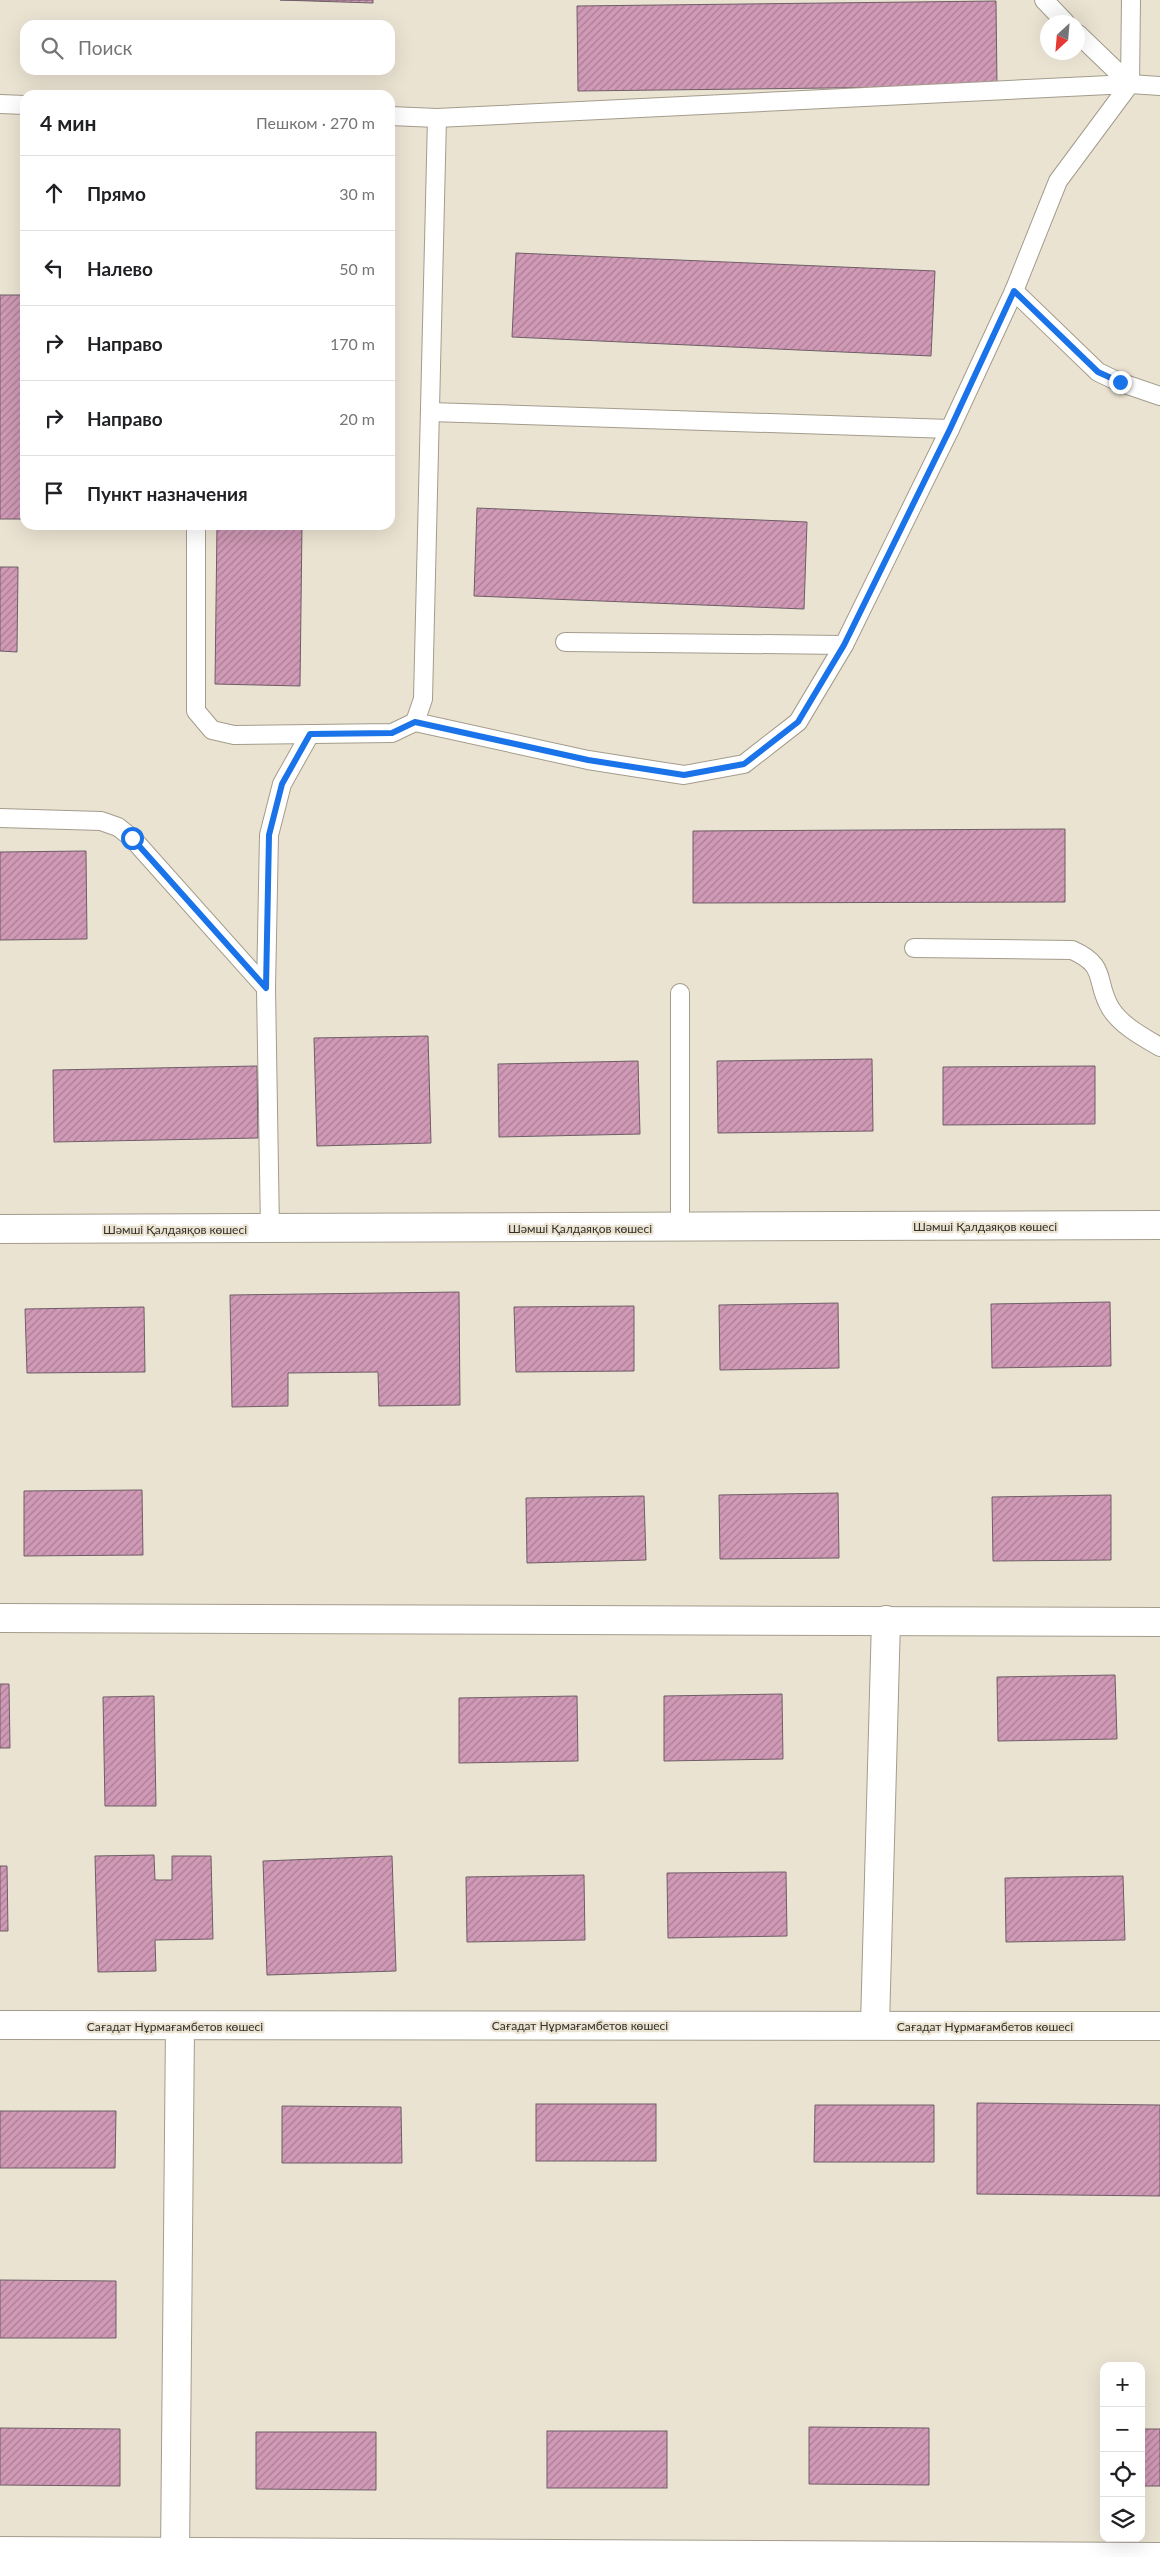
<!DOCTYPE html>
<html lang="ru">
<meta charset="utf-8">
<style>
body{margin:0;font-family:Lato,sans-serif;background:#f2f2f2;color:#202124}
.controls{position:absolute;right:15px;bottom:15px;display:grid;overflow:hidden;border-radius:10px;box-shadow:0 5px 20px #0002}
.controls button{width:45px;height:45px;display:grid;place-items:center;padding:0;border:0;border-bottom:1px solid #e0e0e0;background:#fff;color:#202124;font:25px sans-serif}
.compass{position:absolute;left:1040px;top:15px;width:45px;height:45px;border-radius:50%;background:#fff;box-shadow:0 5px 20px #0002;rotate:206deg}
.stop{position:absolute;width:15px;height:15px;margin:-11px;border:4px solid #1a73e8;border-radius:50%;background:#fff}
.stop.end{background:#1a73e8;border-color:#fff;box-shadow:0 1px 5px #0008}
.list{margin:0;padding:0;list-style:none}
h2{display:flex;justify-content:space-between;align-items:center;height:65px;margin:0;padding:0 20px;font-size:21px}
h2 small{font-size:16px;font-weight:400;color:#757577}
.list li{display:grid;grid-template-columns:32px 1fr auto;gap:15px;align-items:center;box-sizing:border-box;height:75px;padding:0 20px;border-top:1px solid #e0e0e0}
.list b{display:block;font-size:19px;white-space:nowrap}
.list em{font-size:16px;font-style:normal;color:#757577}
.icon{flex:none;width:28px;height:28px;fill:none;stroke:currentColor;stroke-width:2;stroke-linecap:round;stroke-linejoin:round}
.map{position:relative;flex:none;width:1160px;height:2557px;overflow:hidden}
.search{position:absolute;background:#fff;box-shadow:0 5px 20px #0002;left:20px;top:20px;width:375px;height:55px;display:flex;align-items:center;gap:12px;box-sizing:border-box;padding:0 18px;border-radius:15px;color:#757577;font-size:19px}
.panel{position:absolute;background:#fff;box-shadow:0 5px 20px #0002;left:20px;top:90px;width:375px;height:440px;border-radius:15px}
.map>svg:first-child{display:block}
.building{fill:url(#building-hatch);stroke:#6e5e66}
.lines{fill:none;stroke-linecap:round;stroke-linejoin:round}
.service-casing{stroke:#a39c8c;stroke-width:20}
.minor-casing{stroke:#a39c8c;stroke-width:30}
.tertiary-casing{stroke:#a39c8c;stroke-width:30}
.service{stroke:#fff;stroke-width:18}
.minor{stroke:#fff;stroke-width:28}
.tertiary{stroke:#fff;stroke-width:28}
.route{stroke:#1a73e8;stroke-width:6}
.labels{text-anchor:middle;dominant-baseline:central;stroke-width:4.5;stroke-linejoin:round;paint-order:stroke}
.street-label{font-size:12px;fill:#332f29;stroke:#ebe3d2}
</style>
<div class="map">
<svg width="1160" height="2557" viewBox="0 0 1160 2557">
<defs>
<pattern id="building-hatch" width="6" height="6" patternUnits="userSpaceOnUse" patternTransform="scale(1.25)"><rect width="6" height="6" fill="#d099b6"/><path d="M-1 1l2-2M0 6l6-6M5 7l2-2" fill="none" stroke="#a97d94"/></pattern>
</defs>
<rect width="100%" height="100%" fill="#ebe3d2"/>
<g class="building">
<path d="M280 0H373V3Z"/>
<path d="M996 1 997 86 578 91 577 6Z"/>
<path d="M516 253 935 271 931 356 512 337Z"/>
<rect x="0" y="295" width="25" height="224"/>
<path d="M477 508 807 522 804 609 474 596Z"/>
<path d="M217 525H302L300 686 215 684Z"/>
<path d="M0 567H18L17 652 0 651Z"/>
<path d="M1065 829V902L693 903V831Z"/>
<path d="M86 851 87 939 0 940V852Z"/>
<path d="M428 1036 431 1143 317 1146 314 1038Z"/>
<path d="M872 1059 873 1131 718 1133 717 1061Z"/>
<path d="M638 1061 640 1134 499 1137 498 1064Z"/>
<path d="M257 1066 258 1138 54 1142 53 1070Z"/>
<path d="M1095 1066V1124L943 1125V1067Z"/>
<path d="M459 1292 460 1405 379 1406 378 1372 288 1373V1406L232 1407 230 1295Z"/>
<path d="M1110 1302 1111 1366 992 1368 991 1304Z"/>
<path d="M838 1303 839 1368 720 1370 719 1305Z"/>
<path d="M634 1306V1371L516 1372 514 1307Z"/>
<path d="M144 1307 145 1372 27 1373 25 1309Z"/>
<path d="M142 1490 143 1555 24 1556V1491Z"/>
<path d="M838 1493 839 1558 720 1559 719 1495Z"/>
<path d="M1111 1495V1560L993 1561 992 1497Z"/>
<path d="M644 1496 646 1560 527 1563 526 1498Z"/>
<path d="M1115 1675 1117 1739 998 1741 997 1677Z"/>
<path d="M0 1684H9L10 1748H0Z"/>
<path d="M782 1694 783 1759 664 1761V1696Z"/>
<path d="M154 1696 156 1806H105L103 1697Z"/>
<path d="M577 1696 578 1761 459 1763V1698Z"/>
<path d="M154 1855 155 1880H172V1856H211L213 1939 155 1940 156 1971 98 1972 95 1856Z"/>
<path d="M392 1856 396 1971 267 1975 263 1861Z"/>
<path d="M0 1866H7L8 1931H0Z"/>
<path d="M786 1872 787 1936 668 1938 667 1873Z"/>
<path d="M584 1875 585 1940 467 1942 466 1877Z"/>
<path d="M1123 1876 1125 1940 1006 1942 1005 1878Z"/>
<path d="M977 2103 1160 2105V2196L977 2194Z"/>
<rect x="536" y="2104" width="120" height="57"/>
<path d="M815 2105H934V2162H814Z"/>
<path d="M282 2106 401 2107 402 2163H282Z"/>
<path d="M0 2111H116L115 2168H0Z"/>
<path d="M0 2280 116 2281V2338H0Z"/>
<path d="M809 2427 929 2428V2485L809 2484Z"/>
<path d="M0 2428 120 2429V2486L0 2485Z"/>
<rect x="1141" y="2429" width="19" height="57"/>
<rect x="547" y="2431" width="120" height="57"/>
<path d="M256 2432H376V2490L256 2489Z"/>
</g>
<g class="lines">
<g class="service-casing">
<g id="service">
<path d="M1044 0 1065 22"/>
<path d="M1078 34 1130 84"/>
<path d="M0 104 25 105"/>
<path d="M390 116 437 118 1130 84 1160 86"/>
<path d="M1014 291 1098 372 1119 382 1160 396"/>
<path d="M430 412 950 429"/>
<path d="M196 525V711L212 730 234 735 392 733 415 722 588 760 684 775 744 764 798 722 844 645 950 429 1014 291 1058 181 1130 84 1131 0"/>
<path d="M565 642 844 645"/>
<path d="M415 722 423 699 437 118"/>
<path d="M0 818 101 821 118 827 132 838 266 988"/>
<path d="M914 948 1072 950C1109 966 1094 982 1111 1009 1122 1026 1143 1037 1160 1047"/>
<path d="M680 993V1227"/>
<path d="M270 1230 266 988 269 835 282 784 310 734"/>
</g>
</g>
<g class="minor-casing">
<g id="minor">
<path d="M0 1618 1160 1622"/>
<path d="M0 2025 1160 2026"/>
<path d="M875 2025 886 1620"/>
<path d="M0 2551 1160 2557"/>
<path d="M175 2557 180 2026"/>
</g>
</g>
<g class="tertiary-casing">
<path id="tertiary" d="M0 1229 1160 1225"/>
</g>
<use href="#service" class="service"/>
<use href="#minor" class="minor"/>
<use href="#tertiary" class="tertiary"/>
</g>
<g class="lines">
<path class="route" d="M132 838 266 988 269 835 282 784 310 734 392 733 415 722 588 760 684 775 744 764 798 722 844 645 950 429 1014 291 1098 372 1120 382"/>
</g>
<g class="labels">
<g class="street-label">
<text x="985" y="1226">Шәмші Қалдаяқов көшесі</text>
<text x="580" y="1228">Шәмші Қалдаяқов көшесі</text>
<text x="175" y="1229">Шәмші Қалдаяқов көшесі</text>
<text x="580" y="2025">Сағадат Нұрмағамбетов көшесі</text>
<text x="175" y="2026">Сағадат Нұрмағамбетов көшесі</text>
<text x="985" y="2026">Сағадат Нұрмағамбетов көшесі</text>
</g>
</g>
</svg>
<div class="controls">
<button>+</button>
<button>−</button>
<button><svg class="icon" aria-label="locate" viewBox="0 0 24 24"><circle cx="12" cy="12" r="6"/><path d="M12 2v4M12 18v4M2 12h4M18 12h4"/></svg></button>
<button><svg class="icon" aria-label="layers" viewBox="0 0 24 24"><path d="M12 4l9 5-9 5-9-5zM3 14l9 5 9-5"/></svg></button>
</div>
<svg class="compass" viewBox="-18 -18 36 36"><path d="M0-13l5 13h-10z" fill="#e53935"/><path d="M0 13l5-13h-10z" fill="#757577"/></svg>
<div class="stop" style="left:132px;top:838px"></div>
<div class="stop end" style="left:1120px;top:382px"></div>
<div class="search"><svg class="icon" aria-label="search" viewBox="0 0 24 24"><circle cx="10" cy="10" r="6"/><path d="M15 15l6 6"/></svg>Поиск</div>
<section class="panel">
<h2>4 мин<small>Пешком · 270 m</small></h2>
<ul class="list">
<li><svg class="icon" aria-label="ahead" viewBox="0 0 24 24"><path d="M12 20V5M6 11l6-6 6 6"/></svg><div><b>Прямо</b></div><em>30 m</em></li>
<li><svg class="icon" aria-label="left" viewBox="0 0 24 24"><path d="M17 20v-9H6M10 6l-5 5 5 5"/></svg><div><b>Налево</b></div><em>50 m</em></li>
<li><svg class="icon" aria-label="right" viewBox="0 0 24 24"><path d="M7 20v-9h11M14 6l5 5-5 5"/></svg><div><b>Направо</b></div><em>170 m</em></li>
<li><svg class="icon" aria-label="right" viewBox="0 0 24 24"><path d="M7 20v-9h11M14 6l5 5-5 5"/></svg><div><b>Направо</b></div><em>20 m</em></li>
<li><svg class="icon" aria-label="arrive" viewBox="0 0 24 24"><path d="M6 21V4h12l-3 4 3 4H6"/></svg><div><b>Пункт назначения</b></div></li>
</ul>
</section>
</div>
